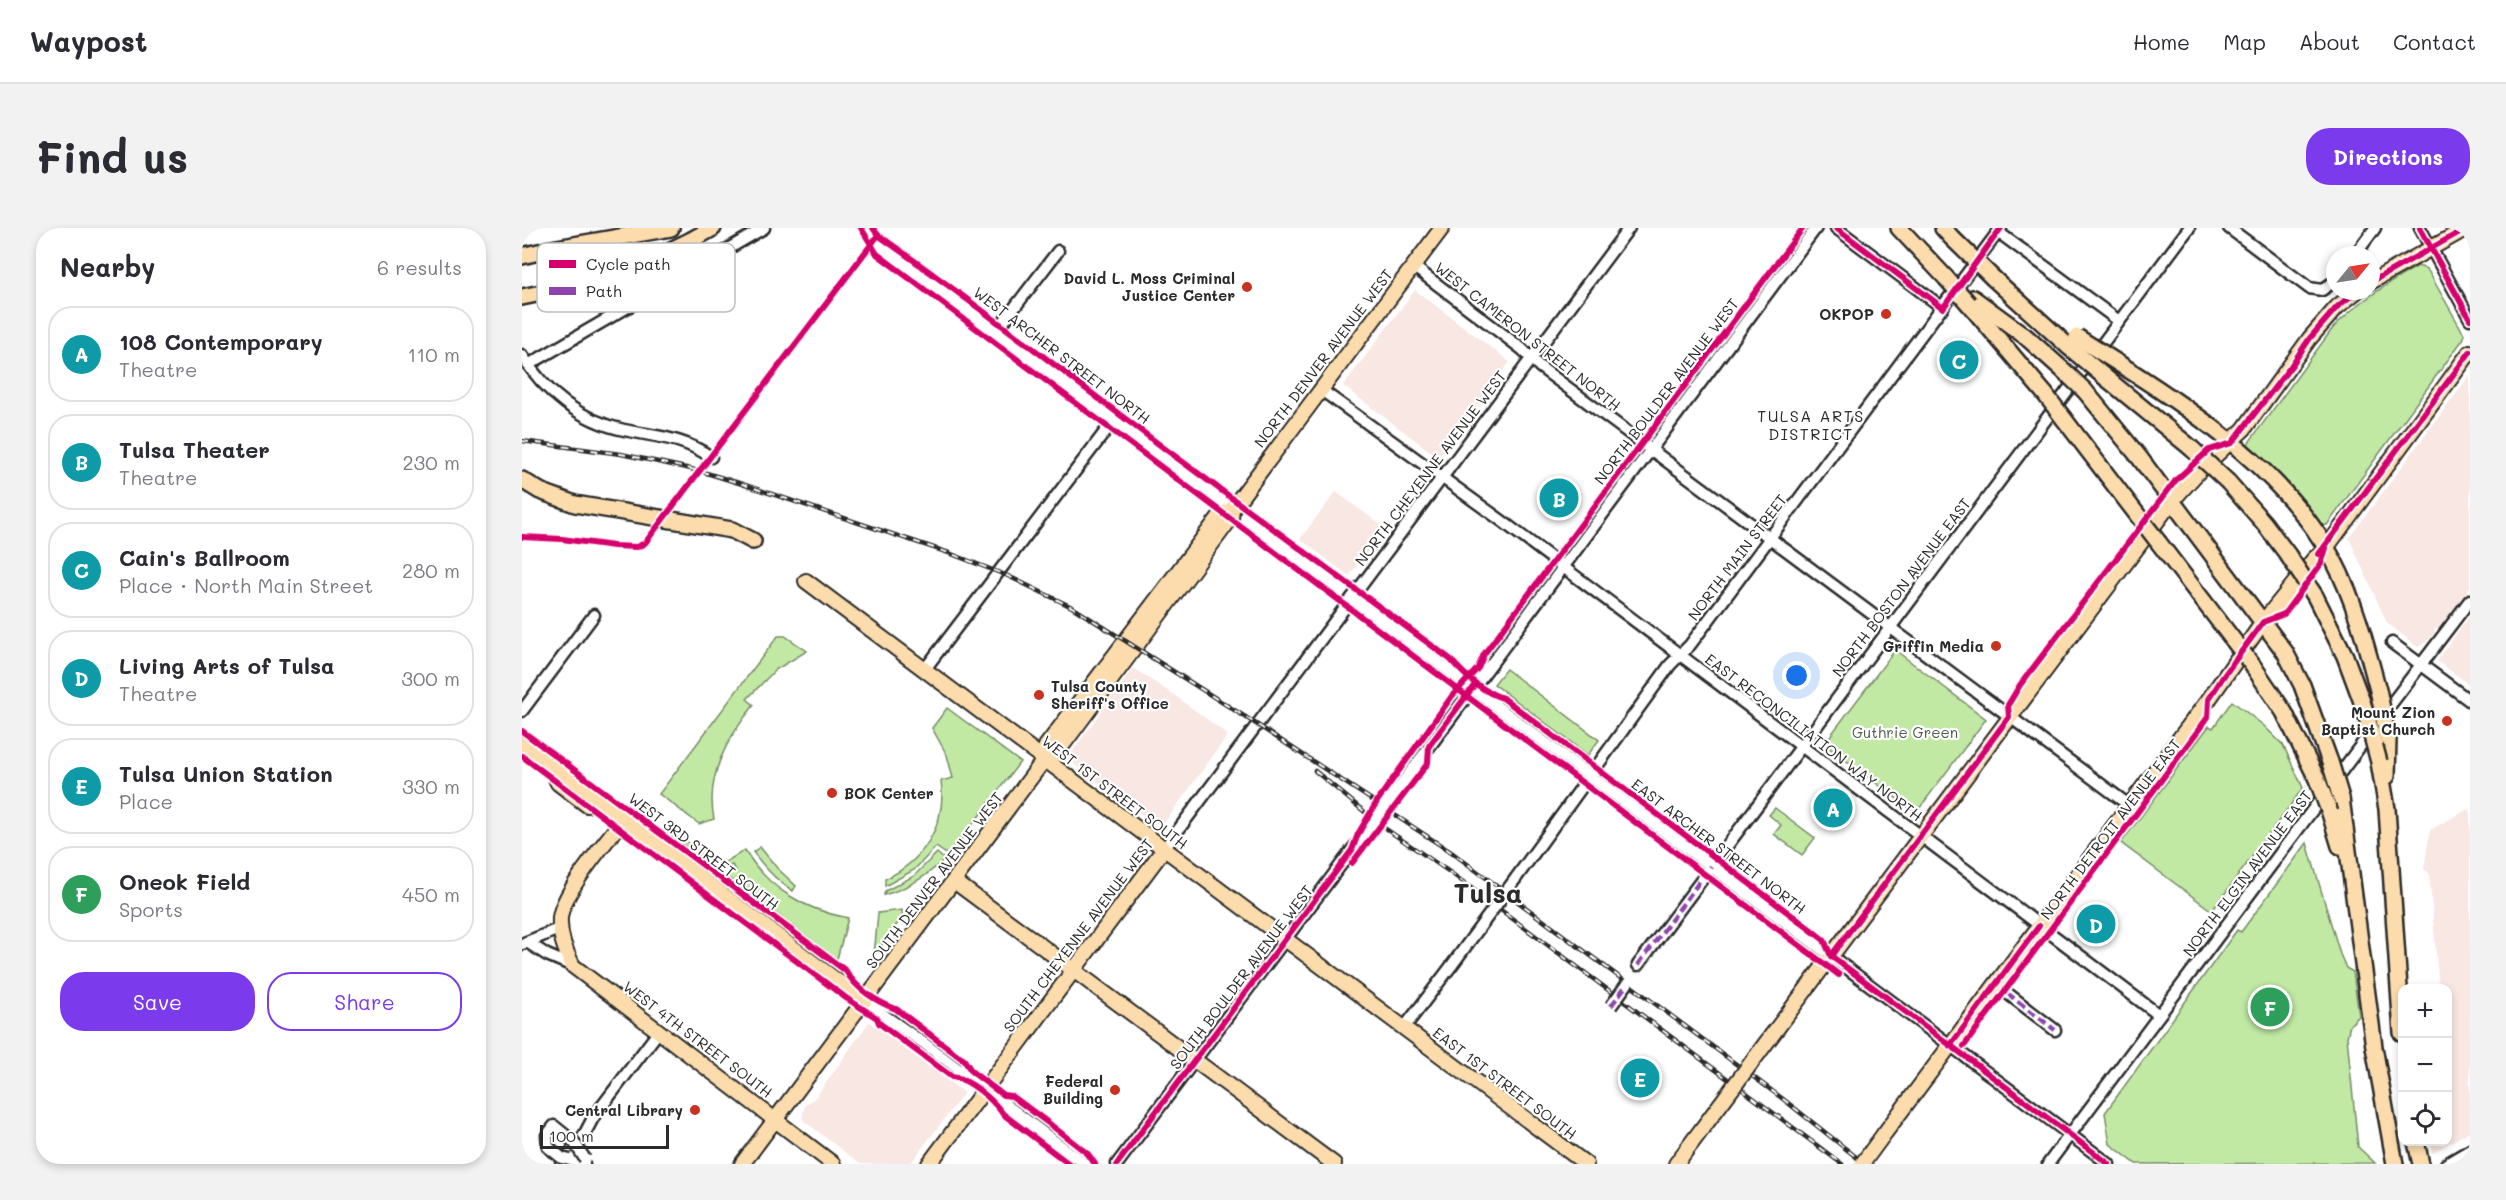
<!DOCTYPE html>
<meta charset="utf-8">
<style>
body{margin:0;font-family:Mali,sans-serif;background:#f2f2f3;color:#2b2b33}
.controls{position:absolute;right:18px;bottom:18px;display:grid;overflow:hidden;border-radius:12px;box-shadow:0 3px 9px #0003}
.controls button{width:54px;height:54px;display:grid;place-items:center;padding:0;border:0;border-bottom:2px solid #e1e1e2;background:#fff;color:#2b2b33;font:30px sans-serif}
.compass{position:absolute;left:1804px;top:18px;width:54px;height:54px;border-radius:50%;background:#fff;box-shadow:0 3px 9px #0003;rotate:60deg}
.scale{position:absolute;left:18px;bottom:15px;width:129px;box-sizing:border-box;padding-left:6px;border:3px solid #2b2b2b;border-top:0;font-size:16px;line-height:21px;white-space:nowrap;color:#2b2b2b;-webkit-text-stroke:4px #fff;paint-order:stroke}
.you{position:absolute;left:1275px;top:448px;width:21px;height:21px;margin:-15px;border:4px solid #fff;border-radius:50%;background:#1a73e8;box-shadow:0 0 0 9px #1a73e833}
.badge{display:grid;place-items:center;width:39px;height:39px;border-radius:50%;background:#7c3aed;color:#fff;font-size:20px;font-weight:700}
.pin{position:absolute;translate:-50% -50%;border:3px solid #fff;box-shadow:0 2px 6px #0006}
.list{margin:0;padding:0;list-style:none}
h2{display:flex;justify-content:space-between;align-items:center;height:78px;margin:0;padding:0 24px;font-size:26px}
h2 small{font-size:20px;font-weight:400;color:#7c7c81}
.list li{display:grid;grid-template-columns:39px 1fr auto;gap:18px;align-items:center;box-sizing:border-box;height:96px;margin:0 12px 12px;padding:0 12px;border:2px solid #e1e1e2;border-radius:24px}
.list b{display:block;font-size:22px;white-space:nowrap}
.list p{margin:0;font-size:20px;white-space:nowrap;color:#7c7c81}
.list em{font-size:20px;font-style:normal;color:#7c7c81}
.actions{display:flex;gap:12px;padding:18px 24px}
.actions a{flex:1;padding:14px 0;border:2px solid #7c3aed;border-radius:24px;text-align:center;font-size:21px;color:#7c3aed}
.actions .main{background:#7c3aed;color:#fff}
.icon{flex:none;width:33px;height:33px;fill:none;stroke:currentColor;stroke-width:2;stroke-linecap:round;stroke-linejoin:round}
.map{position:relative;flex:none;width:1948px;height:936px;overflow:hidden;border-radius:24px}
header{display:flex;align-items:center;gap:36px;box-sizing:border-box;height:84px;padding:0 30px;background:#fff;border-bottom:2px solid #e1e1e2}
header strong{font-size:28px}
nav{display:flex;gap:33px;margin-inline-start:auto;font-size:21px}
.intro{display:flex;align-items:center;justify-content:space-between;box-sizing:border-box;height:144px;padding:0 36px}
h1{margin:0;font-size:42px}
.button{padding:15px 27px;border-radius:24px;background:#7c3aed;color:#fff;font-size:21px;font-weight:700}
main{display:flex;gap:36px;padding:0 36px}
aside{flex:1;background:#fff;border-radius:24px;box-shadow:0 3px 9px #0003}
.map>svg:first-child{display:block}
.built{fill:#f8e7e2}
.green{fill:#c1e9a4;stroke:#768a68;stroke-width:1.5}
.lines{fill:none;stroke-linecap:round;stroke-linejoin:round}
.minor-casing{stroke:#2b2b2b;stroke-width:15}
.major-casing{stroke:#2b2b2b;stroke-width:18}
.highway-casing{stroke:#2b2b2b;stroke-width:20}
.minor{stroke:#fff;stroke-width:10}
.major{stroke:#fcdcac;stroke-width:14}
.highway{stroke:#fcdcac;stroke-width:15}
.rail-casing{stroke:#2b2b2b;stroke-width:4.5}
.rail{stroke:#fff;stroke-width:2;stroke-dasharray:7;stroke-linecap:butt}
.minor-bridge-casing{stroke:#2b2b2b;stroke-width:15;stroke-linecap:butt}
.major-bridge-casing{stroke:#2b2b2b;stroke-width:18;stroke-linecap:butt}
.highway-bridge-casing{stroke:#2b2b2b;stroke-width:20;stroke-linecap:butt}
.minor-bridge{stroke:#fff;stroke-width:10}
.major-bridge{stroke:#fcdcac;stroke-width:14}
.highway-bridge{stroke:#fcdcac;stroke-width:15}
.quiet{stroke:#8e44ad;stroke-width:4.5;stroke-dasharray:9 4.5;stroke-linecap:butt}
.cycleway-casing{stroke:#fff;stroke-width:10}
.cycleway{stroke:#d6006c;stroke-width:6}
.poi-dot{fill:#c8321e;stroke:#fff;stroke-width:2}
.labels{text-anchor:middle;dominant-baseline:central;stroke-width:4.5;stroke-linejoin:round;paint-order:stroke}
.poi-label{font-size:15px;font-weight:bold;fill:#2b2b2b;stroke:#fff;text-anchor:end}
.street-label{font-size:15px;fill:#2b2b2b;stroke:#fff}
.park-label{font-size:15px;fill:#505a49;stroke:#fff}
.neighbourhood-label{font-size:16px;letter-spacing:1.5px;fill:#2b2b2b;stroke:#fff}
.town-label{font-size:27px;font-weight:bold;fill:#2b2b2b;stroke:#fff}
.key{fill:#fff;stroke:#bfbfbf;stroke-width:1.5}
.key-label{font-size:16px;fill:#2b2b2b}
</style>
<header>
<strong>Waypost</strong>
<nav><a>Home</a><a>Map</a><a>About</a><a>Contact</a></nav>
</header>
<div class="intro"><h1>Find us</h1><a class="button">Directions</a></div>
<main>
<aside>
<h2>Nearby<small>6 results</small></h2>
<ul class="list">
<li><span class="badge" style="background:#0f9aa8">A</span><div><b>108 Contemporary</b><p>Theatre</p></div><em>110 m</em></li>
<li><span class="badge" style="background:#0f9aa8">B</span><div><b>Tulsa Theater</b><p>Theatre</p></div><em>230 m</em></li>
<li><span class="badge" style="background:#0f9aa8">C</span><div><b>Cain's Ballroom</b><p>Place · North Main Street</p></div><em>280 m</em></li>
<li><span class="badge" style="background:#0f9aa8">D</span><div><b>Living Arts of Tulsa</b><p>Theatre</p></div><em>300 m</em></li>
<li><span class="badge" style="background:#0f9aa8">E</span><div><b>Tulsa Union Station</b><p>Place</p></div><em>330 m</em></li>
<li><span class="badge" style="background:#2e9e5b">F</span><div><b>Oneok Field</b><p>Sports</p></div><em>450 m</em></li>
</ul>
<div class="actions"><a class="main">Save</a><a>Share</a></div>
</aside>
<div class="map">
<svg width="1948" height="936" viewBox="0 0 1948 936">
<rect width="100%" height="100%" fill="#fff"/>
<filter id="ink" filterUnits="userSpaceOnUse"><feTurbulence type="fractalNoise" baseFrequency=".0167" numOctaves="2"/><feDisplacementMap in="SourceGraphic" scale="12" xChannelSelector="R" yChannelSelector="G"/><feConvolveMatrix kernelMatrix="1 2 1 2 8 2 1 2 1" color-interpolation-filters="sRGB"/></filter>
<g filter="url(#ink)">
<g class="built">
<path d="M893 62 988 134 916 229 821 158Z"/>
<path d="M1948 147V359L1918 400 1912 401 1913 405 1903 415 1896 419 1865 395 1827 310Z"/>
<path d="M814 264 863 300 827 348 778 311Z"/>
<path d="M1948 387V457L1915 433Z"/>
<path d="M611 440 652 467 706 507 643 594 635 592 633 596 545 531 594 463 598 462 599 457Z"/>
<path d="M1948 580V903L1910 925 1908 914H1926V760H1917L1907 645 1902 641 1908 602Z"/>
<path d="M347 794 442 865 388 936H338L282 893 280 890 283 877 294 869Z"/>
</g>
<g class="green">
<path d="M1896 38 1905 41 1942 106V110L1805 297 1797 298 1728 224 1725 217 1811 100C1835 74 1865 56 1896 38Z"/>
<path d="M256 408H263L285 423 253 442 225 471 232 477C206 509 183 548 192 591L177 596 137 566Z"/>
<path d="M1373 422 1464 491 1394 585 1302 516Z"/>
<path d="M984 441 1077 512 1066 527 972 456Z"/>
<path d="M1710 473 1741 497 1761 517 1781 560 1690 683 1599 615 1687 498 1691 500Z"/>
<path d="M425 480 498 534 427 628 414 619 392 642 363 658V651C402 633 425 596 419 553L431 550 425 527 410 500Z"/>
<path d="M1253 580 1293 610 1280 627 1252 606 1259 597 1247 587Z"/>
<path d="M144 598 197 638 223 622C245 660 283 682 326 690L315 731 204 648 214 642 210 637 198 644 141 601Z"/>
<path d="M1785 615 1818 726 1824 740 1831 744 1837 788 1828 797 1825 809 1836 919 1853 935 1614 936 1588 916 1583 885 1715 702 1719 704Z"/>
<path d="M238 619 255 640 274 658 271 663C255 653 242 639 231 624Z"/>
<path d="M415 625 422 631C405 649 386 660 362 667L363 663 392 648Z"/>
<path d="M380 682 381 688 352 728 356 685Z"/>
</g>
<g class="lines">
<g class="minor-casing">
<g id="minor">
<path d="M345 0 360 19 710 281"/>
<path d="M1314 0 1421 80"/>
<path d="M1707 0 1787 60 1800 62 1813 53"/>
<path d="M1898 0 1948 91"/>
<path d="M1476 4 1597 93"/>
<path d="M1833 27 1853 0"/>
<path d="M891 38 1000 121 1018 139 1608 578"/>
<path d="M473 105 536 23"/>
<path d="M0 127C22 164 59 193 102 202 135 209 160 209 189 229"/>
<path d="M6 137 242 0"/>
<path d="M798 161 980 293 1637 787"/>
<path d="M830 370 1587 936"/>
<path d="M1870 415 1948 473"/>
<path d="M403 441 592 192"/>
<path d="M0 483 72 387"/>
<path d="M1860 488 1948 372"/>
<path d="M867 573 1294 0"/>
<path d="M642 621 1107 0"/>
<path d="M994 650 1148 437 1168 417 1479 0"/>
<path d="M5 714 25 727 51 738"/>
<path d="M0 716 39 700"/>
<path d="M1116 737 1667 0"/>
<path d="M1485 765 1533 802"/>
<path d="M342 773 403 816 563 936"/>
<path d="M882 800 930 737"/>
<path d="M48 932 62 936"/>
<path d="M39 936 61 909 71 890 137 803"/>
<path d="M595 936 830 622"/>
<path d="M1526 936 1851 501"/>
<path d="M1924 936 1948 922"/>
</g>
</g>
<g class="major-casing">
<g id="major">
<path d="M1849 54 1945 0"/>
<path d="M284 353 1064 936"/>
<path d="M0 516 342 773"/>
<path d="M522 532 524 518 698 288 710 281"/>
<path d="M29 540 36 555 65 577"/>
<path d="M100 593C84 614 40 665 38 690 37 707 43 723 51 738L311 936"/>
<path d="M432 653 812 936"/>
<path d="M1250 807 1650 273 1675 245 1722 201 1788 110 1815 79 1835 63"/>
<path d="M1362 906 1687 471 1741 394 1792 331 1804 320 1948 124"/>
<path d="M220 936 522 532 534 526 709 290 710 281 920 0"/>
<path d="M407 936 642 621"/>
<path d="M1154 936 1168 917"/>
</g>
</g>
<g class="highway-casing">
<g id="highway">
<path d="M1377 0 1424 50"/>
<path d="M1421 0 1430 10"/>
<path d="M0 28 29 21 149 0"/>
<path d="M1471 50 1547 119"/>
<path d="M0 69C67 56 132 35 191 0"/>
<path d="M1451 70 1503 108 1541 142"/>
<path d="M1447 76 1523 166"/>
<path d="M1596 135C1678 187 1764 245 1812 333 1834 375 1845 421 1857 466"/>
<path d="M1584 150 1668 219"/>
<path d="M1563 163 1617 229 1763 424 1780 457 1808 534"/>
<path d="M1542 191 1617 289"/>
<path d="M0 252 18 263 53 276 210 302 231 313"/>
<path d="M1706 254 1742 295 1766 327"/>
<path d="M1637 315 1712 413"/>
<path d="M1793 368 1823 428 1843 482"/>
<path d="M1731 438 1762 484 1795 551"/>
<path d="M1857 534 1865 581 1880 805"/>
<path d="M1865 548 1866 511"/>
<path d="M1819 570 1852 819 1873 936"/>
<path d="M1808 585 1818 618"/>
<path d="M1894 914 1899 936"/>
</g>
</g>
<use href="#minor" class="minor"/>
<use href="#major" class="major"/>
<use href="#highway" class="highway"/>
<g class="rail-casing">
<g id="rail">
<path d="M0 213 99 226 178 243 217 255 427 325 486 348 550 379 728 492 932 626 1261 871 1343 936"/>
<path d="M793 543 861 599 929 645 1320 936"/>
</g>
</g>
<use href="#rail" class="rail"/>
<g class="minor-bridge-casing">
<g id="minor-bridge">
<path d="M830 622 867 573"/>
<path d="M930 737 994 650"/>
<path d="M1089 778 1105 756"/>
<path d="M48 932 40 930 26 919 25 907 32 898 52 914 63 931"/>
</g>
</g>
<g class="major-bridge-casing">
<g id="major-bridge">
<path d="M1168 917 1250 807"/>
<path d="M1340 936 1362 906"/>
</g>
</g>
<g class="highway-bridge-casing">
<g id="highway-bridge">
<path d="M1430 10 1471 50"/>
<path d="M1424 50 1447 76"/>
<path d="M1555 109 1596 135"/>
<path d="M1547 119 1584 150"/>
<path d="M1541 142 1563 163"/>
<path d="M1523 166 1542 191"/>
<path d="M1668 219 1706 254"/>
<path d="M1617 289 1637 315"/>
<path d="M1766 327 1793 368"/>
<path d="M1712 413 1731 438"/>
<path d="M1857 466 1866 511"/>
<path d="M1843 482 1857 534"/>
<path d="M1808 534 1819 570"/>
<path d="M1795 551 1808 585"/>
</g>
</g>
<use href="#minor-bridge" class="minor-bridge"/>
<use href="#major-bridge" class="major-bridge"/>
<use href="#highway-bridge" class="highway-bridge"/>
<g class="quiet">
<path d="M1116 737 1189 638"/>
<path d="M1485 765 1533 802"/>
<path d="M1089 778 1105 756"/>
</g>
<g class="cycleway-casing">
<g id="cycleway">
<path d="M339 0 355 26 1317 747"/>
<path d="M351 0 356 7C458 78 555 155 654 229 745 297 837 363 928 431 942 447 960 464 981 470L1288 701 1302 712 1309 728 1587 936"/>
<path d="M1314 0 1421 80 1479 0"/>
<path d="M1898 0 1948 91"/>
<path d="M1849 54 1945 0"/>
<path d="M0 309 40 311 92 318 115 319 123 315 354 10"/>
<path d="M1797 326 1948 124"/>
<path d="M0 503 324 743C334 761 355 774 374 781L442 832 450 844 481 867 490 868 529 897 566 926 573 936"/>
<path d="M0 528 324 770 355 790 357 795 430 849C447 850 472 873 481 886L547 936"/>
<path d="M830 635 906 535 907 518 951 459"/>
<path d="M1309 728 1487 489 1486 477 1498 457 1654 252 1687 222 1710 215 1769 138 1788 110 1815 79 1835 63"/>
<path d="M1428 818 1517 698"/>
<path d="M1442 818 1686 489 1687 471 1701 449 1741 394 1762 386 1799 336 1804 320"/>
<path d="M595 936 830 622 836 606 856 572 930 468 956 440 962 426 1281 0"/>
</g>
</g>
<use href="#cycleway" class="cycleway"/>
</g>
</g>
<g class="poi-dot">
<circle cx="725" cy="59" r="6"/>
<circle cx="1364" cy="86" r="6"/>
<circle cx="1474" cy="418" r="6"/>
<circle cx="517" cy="467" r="6"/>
<circle cx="1925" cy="493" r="6"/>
<circle cx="310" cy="565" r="6"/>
<circle cx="593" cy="862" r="6"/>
<circle cx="173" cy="882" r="6"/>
</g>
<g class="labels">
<g class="poi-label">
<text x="713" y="50">David L. Moss Criminal<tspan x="713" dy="17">Justice Center</tspan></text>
<text x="1352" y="86">OKPOP</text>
<text x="1462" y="418">Griffin Media</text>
<text x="529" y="458" text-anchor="start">Tulsa County<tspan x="529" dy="17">Sheriff's Office</tspan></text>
<text x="1913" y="484">Mount Zion<tspan x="1913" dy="17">Baptist Church</tspan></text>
<text x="322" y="565" text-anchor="start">BOK Center</text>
<text x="581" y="853">Federal<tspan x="581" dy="17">Building</tspan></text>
<text x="161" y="882">Central Library</text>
</g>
<g class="street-label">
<text transform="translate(1006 108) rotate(38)">WEST CAMERON STREET NORTH</text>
<text transform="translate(540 127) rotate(37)">WEST ARCHER STREET NORTH</text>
<text transform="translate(801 130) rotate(-53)">NORTH DENVER AVENUE WEST</text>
<text transform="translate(1144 163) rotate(-53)">NORTH BOULDER AVENUE WEST</text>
<text transform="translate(908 240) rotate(-53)">NORTH CHEYENNE AVENUE WEST</text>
<text transform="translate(1215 329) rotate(-53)">NORTH MAIN STREET</text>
<text transform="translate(1379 359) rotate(-53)">NORTH BOSTON AVENUE EAST</text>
<text transform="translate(1292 509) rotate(37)">EAST RECONCILIATION WAY NORTH</text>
<text transform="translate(593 564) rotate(37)">WEST 1ST STREET SOUTH</text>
<text transform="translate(1588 601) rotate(-53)">NORTH DETROIT AVENUE EAST</text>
<text transform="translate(1197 618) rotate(37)">EAST ARCHER STREET NORTH</text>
<text transform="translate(182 623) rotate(37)">WEST 3RD STREET SOUTH</text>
<text transform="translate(1725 645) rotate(-53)">NORTH ELGIN AVENUE EAST</text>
<text transform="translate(412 652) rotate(-53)">SOUTH DENVER AVENUE WEST</text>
<text transform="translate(556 707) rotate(-53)">SOUTH CHEYENNE AVENUE WEST</text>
<text transform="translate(719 749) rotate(-53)">SOUTH BOULDER AVENUE WEST</text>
<text transform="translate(176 811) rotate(37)">WEST 4TH STREET SOUTH</text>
<text transform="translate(983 855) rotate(37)">EAST 1ST STREET SOUTH</text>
</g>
<g class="park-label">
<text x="1383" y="504">Guthrie Green</text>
</g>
<g class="neighbourhood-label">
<text x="1289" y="187">TULSA ARTS<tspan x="1289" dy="18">DISTRICT</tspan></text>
</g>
<g class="town-label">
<text x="966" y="664">Tulsa</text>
</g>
</g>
<rect x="15" y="15" width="198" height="69" rx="9" class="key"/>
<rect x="27" y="32" width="27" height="8" fill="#d6006c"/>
<rect x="27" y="59" width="27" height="8" fill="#8e44ad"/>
<g class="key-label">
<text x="64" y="42">Cycle path</text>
<text x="64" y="69">Path</text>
</g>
</svg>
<div class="controls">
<button>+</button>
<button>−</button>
<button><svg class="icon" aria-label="locate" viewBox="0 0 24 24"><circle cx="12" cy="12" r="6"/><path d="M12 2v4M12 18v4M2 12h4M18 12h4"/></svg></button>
</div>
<svg class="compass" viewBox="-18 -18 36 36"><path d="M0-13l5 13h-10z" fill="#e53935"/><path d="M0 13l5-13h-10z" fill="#7c7c81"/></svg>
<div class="scale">100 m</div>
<div class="you"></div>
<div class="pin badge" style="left:1311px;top:580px;background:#0f9aa8">A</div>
<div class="pin badge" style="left:1037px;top:270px;background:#0f9aa8">B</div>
<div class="pin badge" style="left:1437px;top:132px;background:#0f9aa8">C</div>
<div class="pin badge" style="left:1574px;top:696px;background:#0f9aa8">D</div>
<div class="pin badge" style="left:1118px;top:850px;background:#0f9aa8">E</div>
<div class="pin badge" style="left:1748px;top:779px;background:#2e9e5b">F</div>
</div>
</main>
